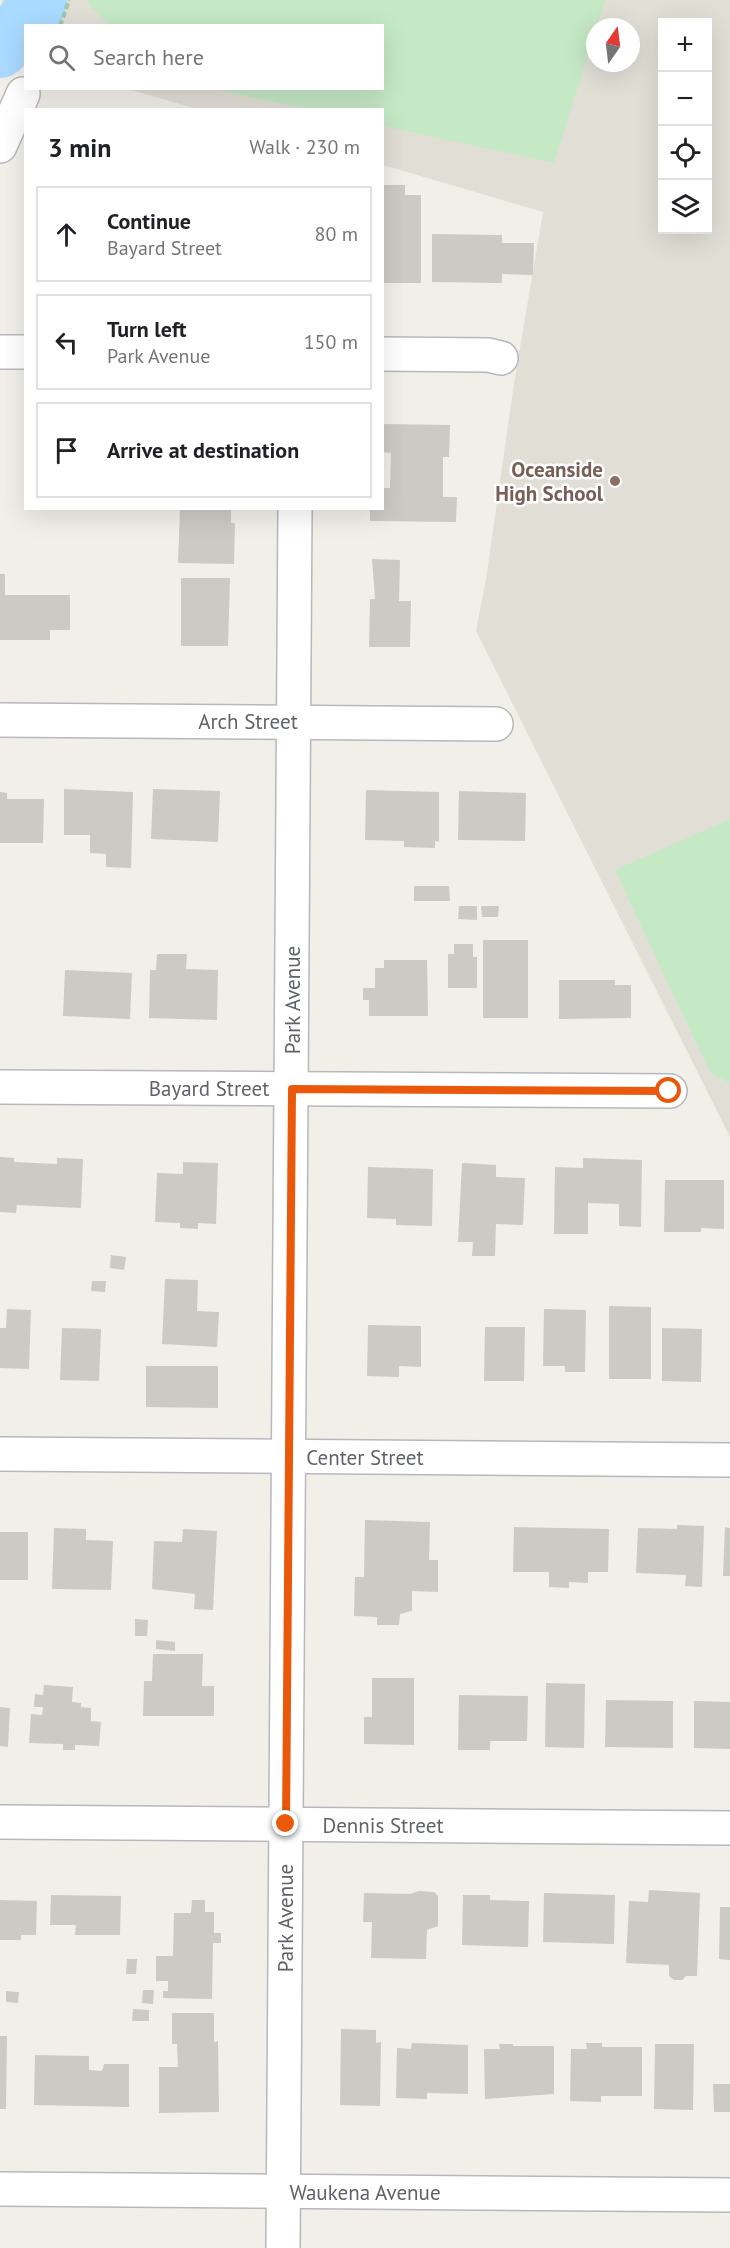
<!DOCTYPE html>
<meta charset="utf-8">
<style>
body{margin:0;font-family:"PT Sans",sans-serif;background:#f6f6f6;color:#202124}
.controls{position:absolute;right:18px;top:18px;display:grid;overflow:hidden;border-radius:0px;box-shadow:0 6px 24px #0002}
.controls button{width:54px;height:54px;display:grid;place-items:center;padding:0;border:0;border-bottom:2px solid #e0e0e0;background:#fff;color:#202124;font:30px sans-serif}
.compass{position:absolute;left:586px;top:18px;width:54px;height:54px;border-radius:50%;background:#fff;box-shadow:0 6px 24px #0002;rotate:14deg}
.stop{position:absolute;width:18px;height:18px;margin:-14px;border:4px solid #ea580c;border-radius:50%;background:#fff}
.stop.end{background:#ea580c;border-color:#fff;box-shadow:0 2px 6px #0008}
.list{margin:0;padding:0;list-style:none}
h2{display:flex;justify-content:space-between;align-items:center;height:78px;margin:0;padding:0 24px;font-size:26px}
h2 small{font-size:20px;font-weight:400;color:#757577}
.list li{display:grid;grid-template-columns:39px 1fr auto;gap:18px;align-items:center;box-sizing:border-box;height:96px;margin:0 12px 12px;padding:0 12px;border:2px solid #e0e0e0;border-radius:0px}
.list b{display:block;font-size:22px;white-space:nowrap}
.list p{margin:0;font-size:20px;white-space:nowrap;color:#757577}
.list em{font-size:20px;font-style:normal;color:#757577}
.icon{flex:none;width:33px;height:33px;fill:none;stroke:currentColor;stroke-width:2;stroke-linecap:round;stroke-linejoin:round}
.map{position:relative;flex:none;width:730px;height:2248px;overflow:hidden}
.search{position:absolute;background:#fff;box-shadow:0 6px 24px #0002;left:24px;top:24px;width:360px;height:66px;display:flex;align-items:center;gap:15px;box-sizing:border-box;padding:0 21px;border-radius:0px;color:#757577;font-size:22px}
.panel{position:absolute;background:#fff;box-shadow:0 6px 24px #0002;left:24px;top:108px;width:360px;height:402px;border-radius:0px}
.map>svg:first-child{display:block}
.education{fill:#e1ded6;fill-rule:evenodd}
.green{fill:#c5e8c5}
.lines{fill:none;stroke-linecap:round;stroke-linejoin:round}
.river{stroke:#aadaff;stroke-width:58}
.building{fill:#cccac5}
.minor-casing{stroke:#b5b8bc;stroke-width:36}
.path{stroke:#9cc7a9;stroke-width:4;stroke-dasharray:6 3;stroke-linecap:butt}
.minor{stroke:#fff;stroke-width:33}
.route{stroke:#ea580c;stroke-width:8}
.education-dot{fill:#8d6e63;stroke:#fff;stroke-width:2}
.labels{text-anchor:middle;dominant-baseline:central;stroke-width:5;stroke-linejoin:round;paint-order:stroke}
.education-label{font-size:21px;font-weight:bold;fill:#785e54;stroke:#fff;text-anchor:end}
.street-label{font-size:21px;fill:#5f6368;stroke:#fff}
</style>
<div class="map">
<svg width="730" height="2248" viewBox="0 0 730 2248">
<rect width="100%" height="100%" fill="#f1efe8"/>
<path class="education" d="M2 0H730V1137L476 631 486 579 514 383 543 212 383 165 382 110 197 109 128 89 382 88V26H26L25 50 0 37ZM662 22H708V230H662ZM595 27H631V63H595Z"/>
<g class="green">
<path d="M89 0H605L554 163 383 126 382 110 308 109 212 89 382 88V26L109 25 88 3Z"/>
<path d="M0 37 24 50 0 74Z"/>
<path d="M730 819V1083L710 1072 615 870Z"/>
</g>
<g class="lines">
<path class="river" d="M0 49 34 12 38 0"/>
</g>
<g class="building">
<path d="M382 185H405V195H421V283H382Z"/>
<path d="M432 234 502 235V243H534L533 275 502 274V283L432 282Z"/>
<path d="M382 424 450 425 449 457H443V497H457L456 522 370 521V508H382V488H390L391 453 382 452Z"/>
<path d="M180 508H231V523H235L234 564 178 563Z"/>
<path d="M372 559 400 560 399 601H411L410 647H369L370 599H375Z"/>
<path d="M0 574H5V595H70V630H50V640H0Z"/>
<path d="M181 578H230L228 646H181Z"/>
<path d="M64 789 133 792 131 868 106 867V854L90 853V835H64Z"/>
<path d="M153 789 220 791 218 842 151 839Z"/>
<path d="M366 790 439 792V842L435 841V848L404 847V841L365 840Z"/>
<path d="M459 791 526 793 525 841 458 840Z"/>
<path d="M0 792 7 793V799H44L43 843H0Z"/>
<path d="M414 886H449L450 901H414Z"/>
<path d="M459 906H477V920L458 919Z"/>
<path d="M481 906H499L498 917H482Z"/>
<rect x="483" y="940" width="45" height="78"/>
<path d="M454 944H473V957H477V988H448V954H454Z"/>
<path d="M157 954H187L186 969 218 970 217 1020 149 1018 150 970H156Z"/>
<path d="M384 960H427L428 1016H369V1000H363V988H375V968H384Z"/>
<path d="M65 970 132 973 130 1019 63 1016Z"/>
<path d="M559 980H615V985H631V1018L559 1019Z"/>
<path d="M0 1157 14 1158V1162L57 1164V1158L83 1159 81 1208 17 1205 16 1213 0 1212Z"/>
<path d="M583 1158 642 1160 641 1227 619 1226V1204L588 1203V1234H554L555 1167 583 1168Z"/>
<path d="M183 1162 218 1163 216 1224 198 1223V1229L180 1228V1223L155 1222 157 1173 183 1174Z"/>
<path d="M462 1163 496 1165V1177L525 1178 523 1225 496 1224 495 1256H472L473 1242H458Z"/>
<path d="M368 1167 433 1169 432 1226 396 1225V1219L367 1218Z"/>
<path d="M665 1180H724V1229L701 1228V1232H664Z"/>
<path d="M111 1255 126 1257 124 1270 110 1268Z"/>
<path d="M165 1279 198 1280 197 1311 219 1312 217 1347 162 1344Z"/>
<path d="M92 1281H106L105 1292 91 1291Z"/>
<path d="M609 1306 651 1307V1379H609Z"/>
<path d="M7 1309 31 1310 29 1369 0 1368V1328H6Z"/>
<path d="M544 1309 586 1310 585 1372H565V1366H543Z"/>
<path d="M368 1325 421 1326V1367L399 1366V1377L367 1376Z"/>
<path d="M485 1327H525L524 1381H484Z"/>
<path d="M62 1328 101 1329 99 1381 60 1380Z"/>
<path d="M662 1328 702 1329 701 1382 662 1381Z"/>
<path d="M146 1366H218V1408L146 1407Z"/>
<path d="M365 1520 430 1522 429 1560H438V1592L412 1591V1611L400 1614 399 1625H377V1617L354 1616 355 1577H364Z"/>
<path d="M677 1525 704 1526 702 1587 685 1586 686 1575 636 1573 638 1528 677 1529Z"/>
<path d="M514 1527 609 1529 608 1572H588V1583L569 1582V1588L549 1587V1572H513Z"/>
<path d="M725 1527 730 1528V1576H723Z"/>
<path d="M54 1528 86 1529V1540L113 1541 111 1590 52 1589Z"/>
<path d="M183 1529 217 1531 213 1610 194 1609 195 1594 152 1589 154 1541 182 1542Z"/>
<rect x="0" y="1532" width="28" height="48"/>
<path d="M135 1619 148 1620 147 1636H135Z"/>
<path d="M156 1640 175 1642V1651L156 1649Z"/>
<path d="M153 1654H203L202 1686H214V1716H143L144 1681H152Z"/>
<path d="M372 1678H414V1745L364 1744V1717H372Z"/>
<path d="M546 1683 585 1684 584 1748 545 1747Z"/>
<path d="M44 1685 73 1687 72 1702 81 1703V1707L91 1708V1721L101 1722 99 1746 75 1745V1750H63V1744L29 1743 31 1714 42 1715 43 1707H34L35 1694 43 1695Z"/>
<path d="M459 1695 528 1696 527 1741H490V1750H458Z"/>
<path d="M606 1700 673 1701V1748L605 1747Z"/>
<path d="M694 1701 730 1702V1749L694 1748Z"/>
<path d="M0 1707 10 1708 8 1747 0 1746Z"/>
<path d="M649 1890 700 1893 697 1976H686L682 1980H674L669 1976V1965L626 1963 629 1901 648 1902Z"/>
<path d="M419 1891 434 1892 438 1896V1926L427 1930 426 1959 371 1958 372 1922H363L364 1893 410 1894Z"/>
<path d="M544 1893 615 1895 614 1944 543 1942Z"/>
<path d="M51 1895 121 1896 120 1935H75L76 1925H50Z"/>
<path d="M463 1895H490V1900L529 1901 528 1947 462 1945Z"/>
<path d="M0 1900 37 1901 36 1935H21V1940H0Z"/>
<path d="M192 1900H205V1912H214V1933H221V1943H213L212 1999 163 1998V1991H168V1981H156V1956H173L174 1913H191Z"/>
<path d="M720 1907H730V1960L719 1959Z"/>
<path d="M127 1959H137L136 1974H126Z"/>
<path d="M143 1990H154L153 2004 142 2003Z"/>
<path d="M6 1991 19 1992 18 2003 6 2002Z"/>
<path d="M133 2009 149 2010V2021H132Z"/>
<path d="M172 2013H214V2042L218 2041 219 2112 159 2113V2067H178L177 2044H172Z"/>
<path d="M341 2029 376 2030V2043L381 2042 380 2106 340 2105Z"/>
<path d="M0 2036H7L6 2109H0Z"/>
<path d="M412 2043 468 2045V2094L427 2093V2099L396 2098 397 2048 411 2049Z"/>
<path d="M586 2043H602V2047H642V2096H601V2102L570 2101 571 2049H587Z"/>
<path d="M499 2044H513V2046H554V2094L485 2099 484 2049H500Z"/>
<path d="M655 2044H694L693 2110 654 2109Z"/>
<path d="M35 2055 89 2056V2070L102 2071 104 2064H129V2107L34 2105Z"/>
<path d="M713 2084H730V2112H714Z"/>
</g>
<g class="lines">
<g class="minor-casing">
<g id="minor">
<path d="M0 146 23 94"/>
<path d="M0 352H26"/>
<path d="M382 354 488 355 501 358"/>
<path d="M0 720 496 724"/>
<path d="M0 1087 670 1091"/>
<path d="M0 1454 730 1460"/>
<path d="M0 1822 730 1828"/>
<path d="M0 2189 730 2195"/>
<path d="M283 2248 295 508"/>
</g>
</g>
<path class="path" d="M60 26 69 0"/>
<use href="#minor" class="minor"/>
</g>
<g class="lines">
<path class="route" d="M286 1824 292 1089 669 1091"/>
</g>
<circle class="education-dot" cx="615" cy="481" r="6"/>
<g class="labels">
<g class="education-label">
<text x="603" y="469">Oceanside<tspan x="603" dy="24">High School</tspan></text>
</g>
<g class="street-label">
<text x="248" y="721">Arch Street</text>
<text transform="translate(292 1000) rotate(-90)">Park Avenue</text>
<text x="209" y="1088">Bayard Street</text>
<text x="365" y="1457">Center Street</text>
<text x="383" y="1825">Dennis Street</text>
<text transform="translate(285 1918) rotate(-90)">Park Avenue</text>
<text x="365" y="2192">Waukena Avenue</text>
</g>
</g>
</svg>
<div class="controls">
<button>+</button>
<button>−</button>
<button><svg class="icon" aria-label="locate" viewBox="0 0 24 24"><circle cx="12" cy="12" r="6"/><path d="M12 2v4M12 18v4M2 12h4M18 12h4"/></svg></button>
<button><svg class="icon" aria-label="layers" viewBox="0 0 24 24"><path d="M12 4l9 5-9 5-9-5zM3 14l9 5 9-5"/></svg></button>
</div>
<svg class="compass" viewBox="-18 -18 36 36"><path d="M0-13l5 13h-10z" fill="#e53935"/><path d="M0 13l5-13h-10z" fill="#757577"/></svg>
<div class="stop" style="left:669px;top:1091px"></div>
<div class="stop end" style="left:286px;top:1824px"></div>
<div class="search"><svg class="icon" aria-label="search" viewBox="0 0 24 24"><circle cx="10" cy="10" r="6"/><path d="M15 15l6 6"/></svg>Search here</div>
<section class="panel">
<h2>3 min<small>Walk · 230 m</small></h2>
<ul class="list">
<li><svg class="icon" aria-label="ahead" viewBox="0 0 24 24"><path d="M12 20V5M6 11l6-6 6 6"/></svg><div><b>Continue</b><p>Bayard Street</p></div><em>80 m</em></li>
<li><svg class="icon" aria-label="left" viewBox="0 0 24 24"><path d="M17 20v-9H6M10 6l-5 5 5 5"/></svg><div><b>Turn left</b><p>Park Avenue</p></div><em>150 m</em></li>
<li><svg class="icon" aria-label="arrive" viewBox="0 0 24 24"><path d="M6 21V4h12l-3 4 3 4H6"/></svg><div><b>Arrive at destination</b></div></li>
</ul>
</section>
</div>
